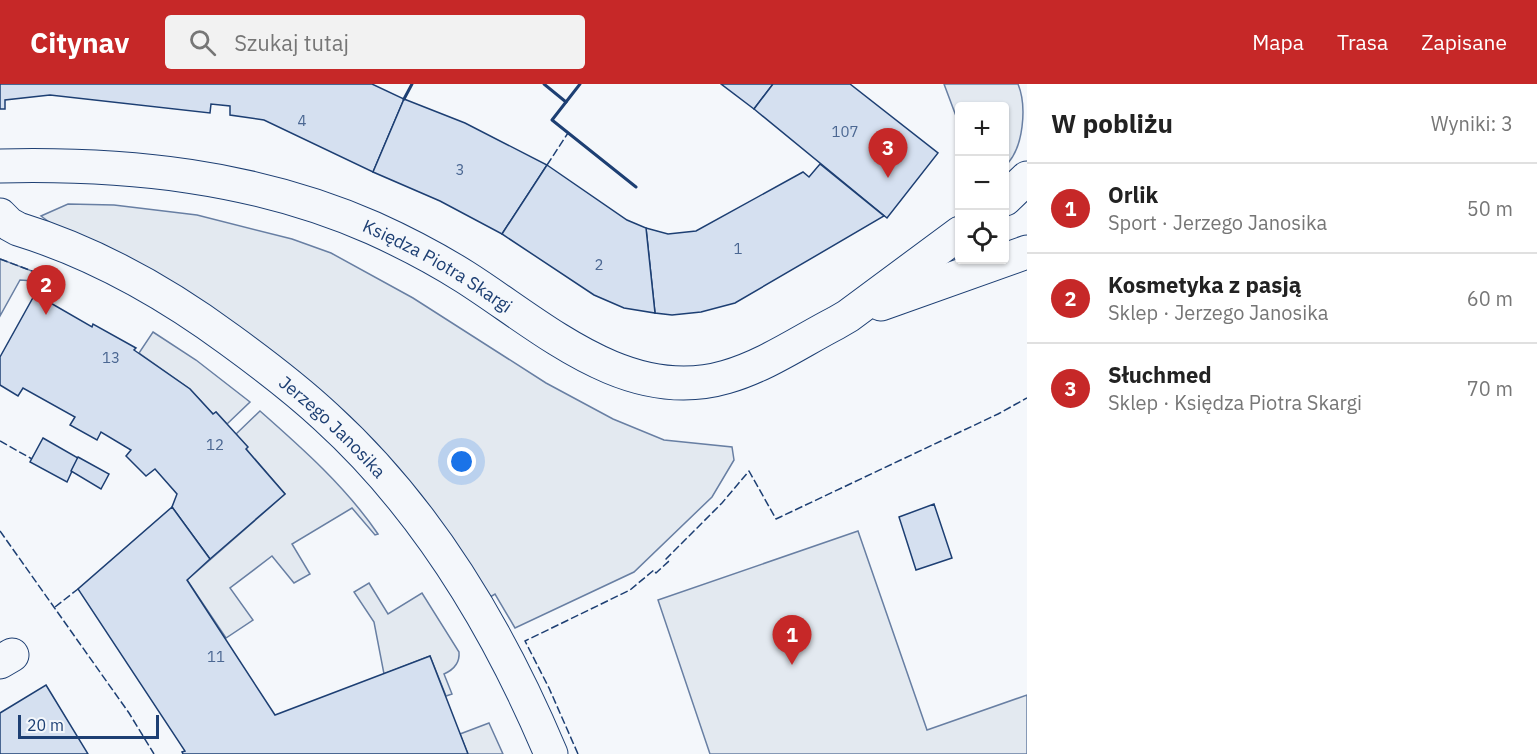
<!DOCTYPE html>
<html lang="pl">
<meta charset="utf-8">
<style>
body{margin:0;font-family:"IBM Plex Sans",sans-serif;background:#f2f2f2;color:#222}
.controls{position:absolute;right:18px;top:18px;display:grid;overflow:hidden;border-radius:6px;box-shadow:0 2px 4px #0004}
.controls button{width:54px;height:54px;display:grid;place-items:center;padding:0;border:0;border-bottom:2px solid #e0e0e0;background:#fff;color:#222;font:30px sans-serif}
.scale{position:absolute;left:18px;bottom:15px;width:141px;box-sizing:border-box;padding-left:6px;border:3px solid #1d3f73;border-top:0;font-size:16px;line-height:21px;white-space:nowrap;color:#1d3f73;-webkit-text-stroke:4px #f4f7fb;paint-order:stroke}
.you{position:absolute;left:462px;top:378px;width:21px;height:21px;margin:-15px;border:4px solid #fff;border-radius:50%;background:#1a73e8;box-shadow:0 0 0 9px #1a73e833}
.badge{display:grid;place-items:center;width:39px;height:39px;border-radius:50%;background:#c62828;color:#fff;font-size:20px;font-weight:700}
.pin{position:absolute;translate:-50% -50px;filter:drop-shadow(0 2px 3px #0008)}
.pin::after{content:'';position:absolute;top:32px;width:21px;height:18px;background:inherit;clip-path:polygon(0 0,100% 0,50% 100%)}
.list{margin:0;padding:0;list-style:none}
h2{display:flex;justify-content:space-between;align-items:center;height:78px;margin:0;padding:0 24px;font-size:26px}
h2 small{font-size:20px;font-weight:400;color:#767676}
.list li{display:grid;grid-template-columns:39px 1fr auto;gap:18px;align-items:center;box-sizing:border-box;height:90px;padding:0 24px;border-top:2px solid #e0e0e0}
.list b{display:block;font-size:22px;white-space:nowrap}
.list p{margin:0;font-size:20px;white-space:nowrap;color:#767676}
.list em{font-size:20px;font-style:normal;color:#767676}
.icon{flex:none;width:33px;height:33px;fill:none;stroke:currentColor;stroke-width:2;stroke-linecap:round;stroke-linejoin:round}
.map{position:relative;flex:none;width:1027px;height:670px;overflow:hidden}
header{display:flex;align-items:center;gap:36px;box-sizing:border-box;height:84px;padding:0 30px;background:#c62828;color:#fff}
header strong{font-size:28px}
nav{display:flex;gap:33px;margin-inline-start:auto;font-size:21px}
.search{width:420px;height:54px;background:#f2f2f2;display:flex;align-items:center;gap:15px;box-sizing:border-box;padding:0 21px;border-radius:6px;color:#767676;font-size:22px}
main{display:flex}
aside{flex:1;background:#fff}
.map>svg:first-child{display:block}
.green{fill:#e3e9f0;stroke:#687fa3;stroke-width:1.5}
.building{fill:#d5e0f0;stroke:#1d3f73;stroke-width:1.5}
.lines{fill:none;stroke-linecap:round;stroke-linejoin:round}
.street-casing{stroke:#1d3f73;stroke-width:35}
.secondary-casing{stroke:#1d3f73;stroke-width:35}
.street{stroke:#f4f7fb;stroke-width:33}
.secondary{stroke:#f4f7fb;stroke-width:33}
.fence{stroke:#1d3f73;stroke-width:1.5;stroke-dasharray:8 3;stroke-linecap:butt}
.wall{stroke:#1d3f73;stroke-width:3}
.labels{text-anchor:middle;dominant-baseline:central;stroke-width:4.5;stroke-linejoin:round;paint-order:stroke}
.number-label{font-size:15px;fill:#4b6792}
.street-label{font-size:18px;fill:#1d3f73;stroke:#f4f7fb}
</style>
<header>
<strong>Citynav</strong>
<div class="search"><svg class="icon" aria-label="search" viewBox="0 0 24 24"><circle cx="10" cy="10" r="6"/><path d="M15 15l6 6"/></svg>Szukaj tutaj</div>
<nav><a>Mapa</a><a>Trasa</a><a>Zapisane</a></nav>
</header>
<main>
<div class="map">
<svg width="1027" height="670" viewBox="0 0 1027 670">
<rect width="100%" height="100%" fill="#f4f7fb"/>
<g class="green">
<path d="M944 0H1018C1027 22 1024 65 1005 82V22H960L959 40Z"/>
<path d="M68 120 114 121 197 131 292 155 331 169 413 214 546 299 613 335 664 356 732 363 734 376 712 413 634 488 515 544 495 510 487 515 403 399 41 132Z"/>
<path d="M0 175 40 190 35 197 20 196 0 232Z"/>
<path d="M153 248 196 276 250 318 227 340 216 328 213 330 190 305 139 269Z"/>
<path d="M260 327C302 364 346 403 378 450L375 451 352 424 292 460 310 490 294 499 272 472 230 504 253 536 226 554 187 496 285 410 246 365 236 350Z"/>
<path d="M858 447 927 646 1027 611V670H710L658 516Z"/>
<path d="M369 499 388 530 422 509 459 568C460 579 453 586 444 590L452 610 446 612 430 572 384 590 374 538 354 508Z"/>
<path d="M489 639 503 670H468L460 650Z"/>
</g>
<g class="building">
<path d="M0 0H372L404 15 373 88 264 36 230 31V22L211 20 210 29 50 11 5 16V25H0Z"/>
<path d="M721 0H773L754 25Z"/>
<path d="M773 0H850L938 69 887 134 754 25Z"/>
<path d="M404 15 465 39 547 81 502 150 440 117 373 88Z"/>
<path d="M820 80 884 132 735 219 701 228 672 231 655 229 646 144 668 150 696 147 803 88 809 93Z"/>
<path d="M547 81 627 136 646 144 655 229 624 224 594 211 502 150Z"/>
<path d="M35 210 92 243 93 240 136 264 134 266 190 305 213 330 216 328 248 363 246 365 285 410 210 475 172 423 177 410 155 385 146 392 126 372 131 366 101 348 97 356 70 341 75 333 23 304 18 312 0 301V273Z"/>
<path d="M43 354 78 374 67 398 30 378Z"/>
<path d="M78 373 109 390 101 405 71 387Z"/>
<path d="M934 420 952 474 916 486 899 433Z"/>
<path d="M172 423 210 475 187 496 275 631 430 572 468 670H183L182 668 185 667 78 505Z"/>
<path d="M46 601 88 670H0V629Z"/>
</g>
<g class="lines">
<g class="street-casing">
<g id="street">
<path id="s1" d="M0 131 9 140 18 145C96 169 165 208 230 256 263 280 296 305 326 333 426 424 499 546 551 670"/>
<path d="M0 578 12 571"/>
</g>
</g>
<g class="secondary-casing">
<g id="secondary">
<path id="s2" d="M0 82C127 79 255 92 373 144 404 158 435 174 465 193 542 242 627 322 726 293 765 282 801 257 836 239L848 232 960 149"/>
<path d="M1005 115 1027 94"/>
<path d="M881 220 1027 168"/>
</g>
</g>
<use href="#street" class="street"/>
<use href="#secondary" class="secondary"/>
<g class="fence">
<path d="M547 81 568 49"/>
<path d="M0 175 40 190"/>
<path d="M0 357 32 375"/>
<path d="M0 447 129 629 154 670"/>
<path d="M55 523 78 505"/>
<path d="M578 670 549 604 525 557 630 506 654 486 656 489 669 477 666 475 722 419 749 387 776 435 998 330 1027 314"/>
</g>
<g class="wall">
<path d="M544 0 566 18"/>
<path d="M580 0 552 36 636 103"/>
<path d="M404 15 412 0"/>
</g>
</g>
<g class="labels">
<g class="number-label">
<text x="302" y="36">4</text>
<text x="845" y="47">107</text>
<text x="460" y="85">3</text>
<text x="738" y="164">1</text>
<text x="599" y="180">2</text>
<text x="111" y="273">13</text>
<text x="215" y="360">12</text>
<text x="216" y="572">11</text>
</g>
<g class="street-label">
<text stroke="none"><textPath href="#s2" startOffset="456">Księdza Piotra Skargi</textPath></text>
<text stroke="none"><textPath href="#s1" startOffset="398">Jerzego Janosika</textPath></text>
</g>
</g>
</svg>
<div class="controls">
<button>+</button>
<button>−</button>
<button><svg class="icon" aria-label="locate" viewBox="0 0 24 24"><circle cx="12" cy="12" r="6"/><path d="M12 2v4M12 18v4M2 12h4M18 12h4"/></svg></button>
</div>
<div class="scale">20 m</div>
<div class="you"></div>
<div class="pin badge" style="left:792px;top:581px">1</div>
<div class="pin badge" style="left:46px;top:231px">2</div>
<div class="pin badge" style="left:888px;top:94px">3</div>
</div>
<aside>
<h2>W pobliżu<small>Wyniki: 3</small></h2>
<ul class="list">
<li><span class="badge">1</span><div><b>Orlik</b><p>Sport · Jerzego Janosika</p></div><em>50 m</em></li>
<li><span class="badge">2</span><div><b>Kosmetyka z pasją</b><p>Sklep · Jerzego Janosika</p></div><em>60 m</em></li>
<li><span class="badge">3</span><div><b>Słuchmed</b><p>Sklep · Księdza Piotra Skargi</p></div><em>70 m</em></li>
</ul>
</aside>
</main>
